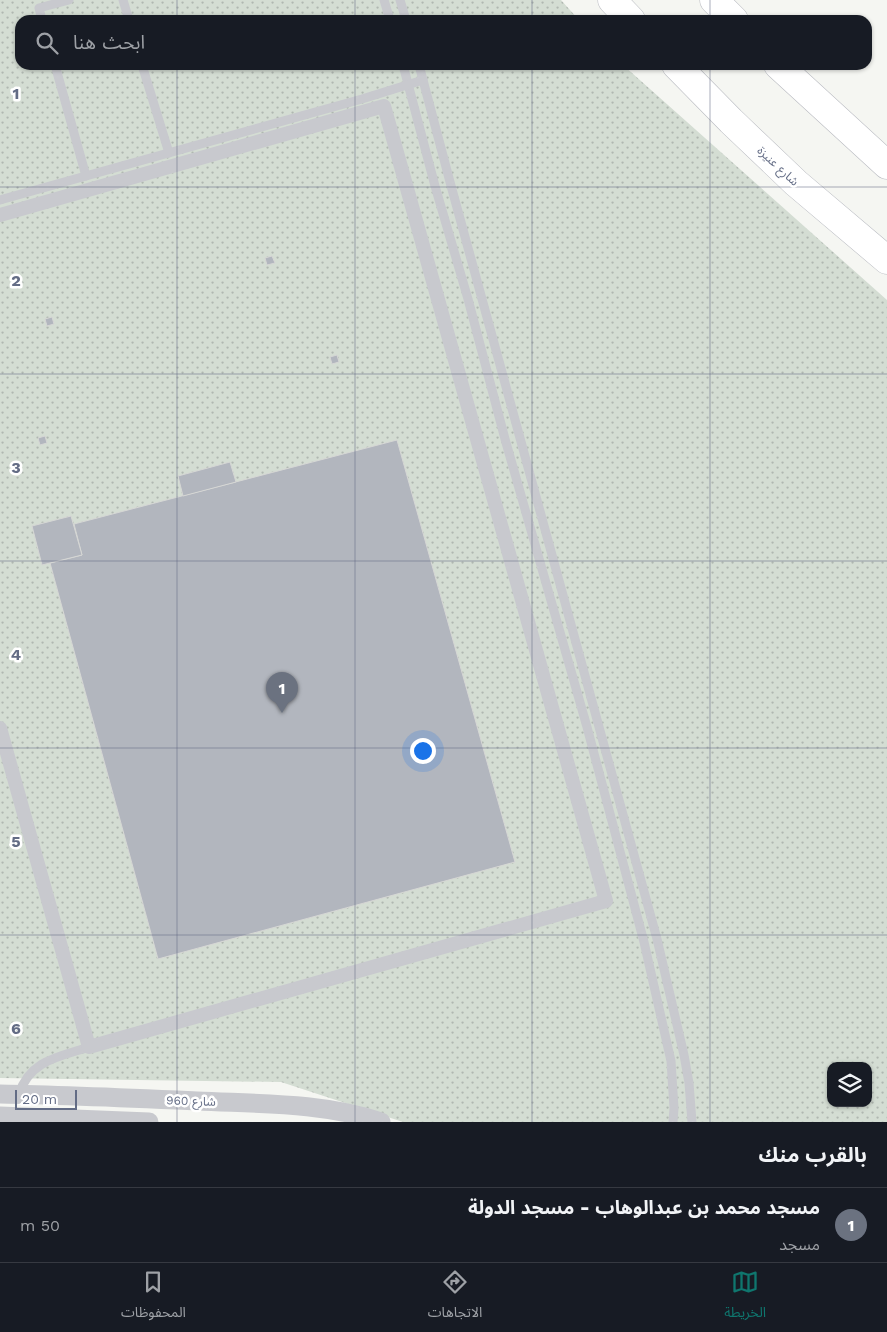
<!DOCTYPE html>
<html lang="ar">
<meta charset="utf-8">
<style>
body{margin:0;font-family:"Work Sans","Noto Sans Arabic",sans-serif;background:#20242c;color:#f1f3f6;direction:rtl}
.controls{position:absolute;right:15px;bottom:15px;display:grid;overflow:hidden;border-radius:10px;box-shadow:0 1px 4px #0004}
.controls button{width:45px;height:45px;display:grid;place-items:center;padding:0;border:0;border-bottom:1px solid #363941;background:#171b24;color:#f1f3f6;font:25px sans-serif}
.scale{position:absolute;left:15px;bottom:12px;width:62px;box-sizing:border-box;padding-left:5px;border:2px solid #636c85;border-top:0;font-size:14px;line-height:18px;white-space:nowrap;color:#636c85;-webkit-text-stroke:4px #fff;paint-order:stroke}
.you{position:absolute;left:422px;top:750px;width:18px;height:18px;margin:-12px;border:4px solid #fff;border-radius:50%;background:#1a73e8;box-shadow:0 0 0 8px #1a73e833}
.badge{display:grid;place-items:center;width:32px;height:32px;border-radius:50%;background:#0f766e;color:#fff;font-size:16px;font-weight:700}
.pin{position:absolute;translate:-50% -41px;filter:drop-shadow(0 1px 2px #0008)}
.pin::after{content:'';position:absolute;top:26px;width:18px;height:15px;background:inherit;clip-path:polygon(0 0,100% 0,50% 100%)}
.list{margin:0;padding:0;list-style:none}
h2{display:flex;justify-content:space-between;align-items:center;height:65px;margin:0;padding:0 20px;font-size:21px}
h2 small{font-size:16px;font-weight:400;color:#9ea1a6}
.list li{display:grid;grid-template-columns:32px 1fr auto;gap:15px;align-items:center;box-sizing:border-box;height:75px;padding:0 20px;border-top:1px solid #363941}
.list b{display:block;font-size:19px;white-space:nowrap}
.list p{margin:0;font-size:16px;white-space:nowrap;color:#9ea1a6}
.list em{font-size:16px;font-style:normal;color:#9ea1a6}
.icon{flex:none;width:28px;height:28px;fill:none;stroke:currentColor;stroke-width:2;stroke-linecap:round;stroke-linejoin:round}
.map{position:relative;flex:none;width:887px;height:1122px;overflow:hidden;direction:ltr}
.search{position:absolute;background:#171b24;box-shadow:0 1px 4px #0004;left:15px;right:15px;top:15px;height:55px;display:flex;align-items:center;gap:12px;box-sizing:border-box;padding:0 18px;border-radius:15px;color:#9ea1a6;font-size:19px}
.sheet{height:140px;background:#171b24}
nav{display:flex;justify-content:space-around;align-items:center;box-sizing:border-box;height:70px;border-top:1px solid #363941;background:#171b24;font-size:14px;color:#9ea1a6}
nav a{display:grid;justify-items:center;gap:2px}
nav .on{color:#0f766e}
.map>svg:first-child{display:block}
.grass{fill:url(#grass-dots);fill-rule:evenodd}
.building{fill:#b2b6be;stroke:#d6d7d5}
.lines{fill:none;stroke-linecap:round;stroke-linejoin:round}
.primary-casing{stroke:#b8bac0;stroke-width:29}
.service{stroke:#c8c9ce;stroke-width:9}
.pedestrian{stroke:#c8c9ce;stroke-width:14}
.minor{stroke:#c8c9ce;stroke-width:19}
.primary{stroke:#fff;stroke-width:28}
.grid{fill:none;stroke:#636c85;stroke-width:1;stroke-opacity:0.55}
.labels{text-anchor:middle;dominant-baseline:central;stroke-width:5;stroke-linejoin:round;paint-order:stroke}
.street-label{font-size:12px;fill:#636c85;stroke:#fff}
.grid-label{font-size:16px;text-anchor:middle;font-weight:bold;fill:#636c85;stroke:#fff;stroke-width:5;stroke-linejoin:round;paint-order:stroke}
</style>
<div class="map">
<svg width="887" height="1122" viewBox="0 0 887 1122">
<defs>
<pattern id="grass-dots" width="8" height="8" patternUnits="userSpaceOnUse" patternTransform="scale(1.25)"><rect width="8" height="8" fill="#d4ddd3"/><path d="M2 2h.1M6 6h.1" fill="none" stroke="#b0b7b1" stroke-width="1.8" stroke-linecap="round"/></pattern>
</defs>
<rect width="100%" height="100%" fill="#f5f6f2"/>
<path class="grass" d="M0 0H561L579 20H20V65H623L887 300V1122H403L281 1082 0 1078ZM831 1066H868V1103H831Z"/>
<g class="building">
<path d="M272 256 275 263 267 265 265 258Z"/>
<path d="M52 317 54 324 47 326 45 319Z"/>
<path d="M337 355 339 362 332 364 330 357Z"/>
<path d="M45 436 47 443 40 445 38 438Z"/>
<path d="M397 440 515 862 158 959 50 563 82 555 74 524Z"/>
<path d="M230 462 236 482 183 496 178 476Z"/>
<path d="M71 516 82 555 42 565 32 526Z"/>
</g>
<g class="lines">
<g class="primary-casing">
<g id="primary">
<path d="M612 0 631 20"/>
<path d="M714 0 734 20"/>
<path d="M676 65 731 121 796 183 887 260"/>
<path d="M778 65 887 165"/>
</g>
</g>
<g class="service">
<path d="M123 0 129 20"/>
<path d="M384 0 390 20"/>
<path d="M400 0 406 20"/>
<path d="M42 20 39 8 69 0"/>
<path d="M55 65 86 176"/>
<path d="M142 65 169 153"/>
<path d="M403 65 435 186 468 299 505 439 587 727 644 942 671 1061 674 1108 673 1122"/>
<path d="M419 65 450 182 657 939 684 1055 689 1083 692 1122"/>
<path d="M0 200 362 99 423 80"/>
<path d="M19 1094C30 1060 59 1057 89 1047"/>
</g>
<path class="pedestrian" d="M0 215 384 106 606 901 89 1047 0 728"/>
<g class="minor">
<path d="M0 1094C66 1095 131 1098 197 1101 259 1104 322 1102 381 1122"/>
<path d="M0 1116 149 1122"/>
</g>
<use href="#primary" class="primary"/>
</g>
<path class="grid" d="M177 0V20M355 0V20M532 0V20M710 0V20M177 65V1122M355 65V1122M532 65V1122M710 65V1122M0 187H887M0 374H887M0 561H887M0 748H887M0 935H887"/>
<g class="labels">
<g class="street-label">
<text transform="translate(778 166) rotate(43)">شارع عنيزة</text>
<text transform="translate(191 1101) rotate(2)">شارع 960</text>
</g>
</g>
<g class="grid-label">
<text x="16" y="99">1</text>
<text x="16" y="286">2</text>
<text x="16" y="473">3</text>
<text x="16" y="660">4</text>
<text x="16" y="847">5</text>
<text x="16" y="1034">6</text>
</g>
</svg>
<div class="controls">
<button><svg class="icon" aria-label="layers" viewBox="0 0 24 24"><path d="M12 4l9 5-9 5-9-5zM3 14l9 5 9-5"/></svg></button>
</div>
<div class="scale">20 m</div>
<div class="you"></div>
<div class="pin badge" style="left:282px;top:713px;background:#6b7280">1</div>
<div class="search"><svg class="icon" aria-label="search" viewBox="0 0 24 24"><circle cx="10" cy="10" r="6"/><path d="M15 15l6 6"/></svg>ابحث هنا</div>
</div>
<section class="sheet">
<h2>بالقرب منك<small></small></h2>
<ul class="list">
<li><span class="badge" style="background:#6b7280">1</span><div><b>مسجد محمد بن عبدالوهاب - مسجد الدولة</b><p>مسجد</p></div><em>50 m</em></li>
</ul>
</section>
<nav>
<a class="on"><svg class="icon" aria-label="map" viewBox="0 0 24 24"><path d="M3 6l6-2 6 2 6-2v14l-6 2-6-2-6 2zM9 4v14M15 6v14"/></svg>الخريطة</a>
<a><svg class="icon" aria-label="directions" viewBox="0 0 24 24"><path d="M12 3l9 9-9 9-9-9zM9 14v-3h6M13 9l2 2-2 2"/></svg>الاتجاهات</a>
<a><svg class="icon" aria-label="saved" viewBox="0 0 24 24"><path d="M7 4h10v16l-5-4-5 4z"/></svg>المحفوظات</a>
</nav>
